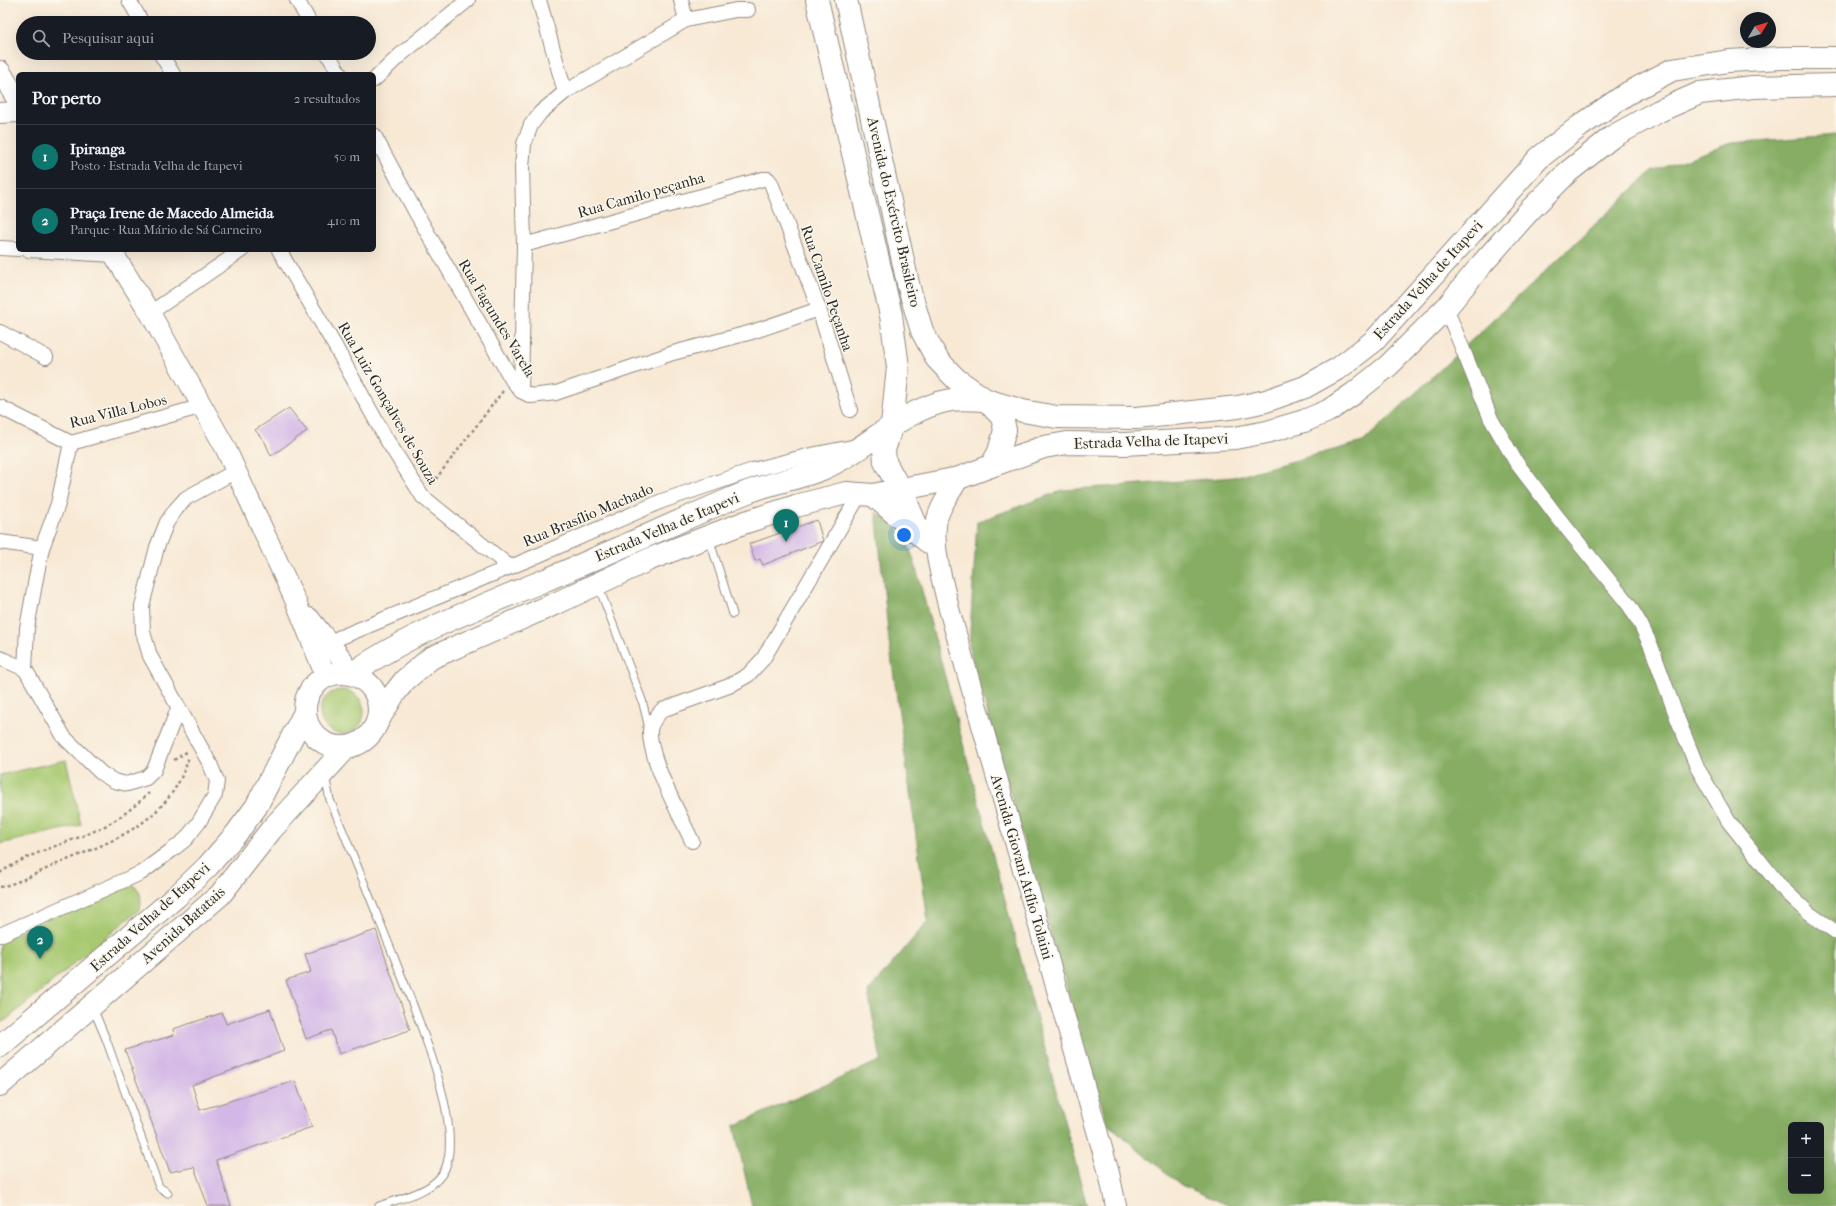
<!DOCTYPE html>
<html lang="pt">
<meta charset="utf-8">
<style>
body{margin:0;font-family:"IM FELL French Canon",serif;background:#242831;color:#f1f3f6}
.controls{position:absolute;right:12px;bottom:12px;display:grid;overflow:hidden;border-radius:6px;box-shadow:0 4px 16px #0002}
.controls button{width:36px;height:36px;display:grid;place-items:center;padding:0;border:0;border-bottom:1px solid #363941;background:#171b24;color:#f1f3f6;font:20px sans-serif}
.compass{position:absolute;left:1740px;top:12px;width:36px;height:36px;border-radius:50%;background:#171b24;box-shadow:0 4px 16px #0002;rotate:52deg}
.you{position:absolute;left:904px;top:535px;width:14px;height:14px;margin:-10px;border:3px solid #fff;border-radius:50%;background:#1a73e8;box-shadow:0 0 0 6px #1a73e833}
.badge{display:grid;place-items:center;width:26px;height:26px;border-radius:50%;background:#0f766e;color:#fff;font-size:13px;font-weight:700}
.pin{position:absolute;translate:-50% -33px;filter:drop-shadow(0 1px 2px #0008)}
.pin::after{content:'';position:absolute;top:21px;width:14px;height:12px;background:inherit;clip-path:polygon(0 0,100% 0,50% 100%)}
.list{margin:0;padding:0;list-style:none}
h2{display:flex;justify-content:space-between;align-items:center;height:52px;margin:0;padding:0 16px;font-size:17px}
h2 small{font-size:13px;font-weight:400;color:#9ea1a6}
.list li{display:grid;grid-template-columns:26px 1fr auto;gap:12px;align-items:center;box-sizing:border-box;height:64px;padding:0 16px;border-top:1px solid #363941}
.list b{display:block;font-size:15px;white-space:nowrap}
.list p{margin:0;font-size:13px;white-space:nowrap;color:#9ea1a6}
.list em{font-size:13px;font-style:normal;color:#9ea1a6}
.icon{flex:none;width:22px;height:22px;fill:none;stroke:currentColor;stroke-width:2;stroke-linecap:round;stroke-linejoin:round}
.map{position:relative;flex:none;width:1836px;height:1206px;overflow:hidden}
.search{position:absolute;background:#171b24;box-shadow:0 4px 16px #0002;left:16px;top:16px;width:360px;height:44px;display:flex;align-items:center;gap:10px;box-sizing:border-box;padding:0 14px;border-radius:22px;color:#9ea1a6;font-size:15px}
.panel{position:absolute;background:#171b24;box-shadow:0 4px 16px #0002;left:16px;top:72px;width:360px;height:180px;border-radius:6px}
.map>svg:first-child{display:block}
.green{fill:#a8c971;stroke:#6a7a4e}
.forest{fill:#86ad63;stroke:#586c47;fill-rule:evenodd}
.building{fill:#d3b7e6}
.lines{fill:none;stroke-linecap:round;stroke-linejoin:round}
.lane-casing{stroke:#928a80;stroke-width:9}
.street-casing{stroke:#928a80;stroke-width:16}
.secondary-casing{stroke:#928a80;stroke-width:22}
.primary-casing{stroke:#928a80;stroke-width:24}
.path{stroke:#928a80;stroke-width:2.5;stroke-dasharray:3 3;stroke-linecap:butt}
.lane{stroke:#fff;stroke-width:7}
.street{stroke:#fff;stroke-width:14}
.secondary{stroke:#fff;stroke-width:20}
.primary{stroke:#fff;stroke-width:22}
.labels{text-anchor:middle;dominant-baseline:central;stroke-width:3;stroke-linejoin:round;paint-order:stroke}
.street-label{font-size:15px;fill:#2b2b2b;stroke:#fbf7ec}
</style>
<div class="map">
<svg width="1836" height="1206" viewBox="0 0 1836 1206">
<rect width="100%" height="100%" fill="#fbf7ec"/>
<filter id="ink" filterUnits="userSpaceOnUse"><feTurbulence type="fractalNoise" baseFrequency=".025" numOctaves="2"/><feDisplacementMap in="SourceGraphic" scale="8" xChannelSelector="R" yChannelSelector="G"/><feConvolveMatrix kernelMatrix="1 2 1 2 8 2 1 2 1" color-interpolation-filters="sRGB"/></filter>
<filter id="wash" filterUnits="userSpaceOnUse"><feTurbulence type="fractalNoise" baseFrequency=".012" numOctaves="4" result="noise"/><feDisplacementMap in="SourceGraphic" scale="16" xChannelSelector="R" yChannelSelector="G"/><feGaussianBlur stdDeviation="0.9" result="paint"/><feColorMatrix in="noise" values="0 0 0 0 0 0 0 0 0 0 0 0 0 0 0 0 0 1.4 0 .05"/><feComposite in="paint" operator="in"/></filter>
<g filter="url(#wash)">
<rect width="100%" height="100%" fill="#f8e9d5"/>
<g class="green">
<circle cx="342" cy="712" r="22"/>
<path d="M66 760 81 825 0 844V775Z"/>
<path d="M128 882C141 887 142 897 140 909L6 1020 0 1023V941Z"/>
</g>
<g class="forest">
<path d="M1836 135V1206H1230L1181 1185 1107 1123 1031 867 969 648 977 522 1063 490 1234 477 1363 442 1651 172 1731 143ZM1791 1125H1821V1191H1791Z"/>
<path d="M876 512C900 527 905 534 914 561L1087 1206H752L734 1126 881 1060 868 992 928 921 889 641Z"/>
</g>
<g id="blocks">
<g class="building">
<path d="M289 408 307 431 271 456 265 442 255 430Z"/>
<path d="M817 520 823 541 763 565 760 559 755 561 749 544Z"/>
<path d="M376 930 410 1030 339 1054 331 1030 306 1039 286 980 311 972 305 954Z"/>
<path d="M270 1009 284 1051 192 1085 200 1110 295 1081 312 1127 216 1160 231 1206H208L194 1167 170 1172 125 1050 174 1035 173 1029 222 1013 226 1024Z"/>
</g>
</g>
</g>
<g filter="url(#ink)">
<use href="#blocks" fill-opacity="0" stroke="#928a80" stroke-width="1"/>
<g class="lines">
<g class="lane-casing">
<g id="lane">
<path d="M709 538 733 614"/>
<path d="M598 585 642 700 649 728"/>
<path d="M325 776 330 800C352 852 373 905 394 957 412 1004 465 1122 445 1169 435 1192 401 1198 379 1206"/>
<path d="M93 1008 106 1039 159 1187 168 1193"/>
</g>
</g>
<g class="street-casing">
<g id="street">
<path d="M129 0 142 23"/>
<path d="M297 0 310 23"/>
<path d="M539 0 565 92"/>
<path d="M681 0 686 20"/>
<path d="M160 53 173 74"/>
<path d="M327 53 340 74"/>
<path d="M374 80 399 56 468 0"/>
<path d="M374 135 415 211 512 380 521 391 531 396 556 393 673 353 752 332 819 309"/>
<path d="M524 245 763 179H768L771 183 819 309 850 410"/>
<path d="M0 248 18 249"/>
<path d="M29 250 114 255"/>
<path d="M279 250 335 346 385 437 423 497 510 567"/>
<path d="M1446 308 1491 419 1516 462 1556 515 1629 605 1641 625 1651 646 1678 720 1698 769 1729 822 1780 886 1810 914 1836 932"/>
<path d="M150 313 242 250"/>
<path d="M0 332 46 357"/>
<path d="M521 391 524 245 522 167 524 144 531 125 540 113 565 92 686 20 736 10H748"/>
<path d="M0 407 71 443 203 406"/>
<path d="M71 443 58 504 42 548 37 573 27 628 25 669 64 737 101 773 114 781 127 784 146 778 154 770 178 709"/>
<path d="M0 542 42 548"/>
<path d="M329 642 532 558 662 501 753 470 811 455 852 447"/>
<path d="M0 658 25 669"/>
<path d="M692 841C680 815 649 759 650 731 650 723 657 716 662 710L729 686 748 675 763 659 860 494"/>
<path d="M0 935 141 873 172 850 186 839 199 822 215 795 217 781 210 764 150 656 143 632 142 606 157 547 167 522 176 509 186 498 236 471"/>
</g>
</g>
<g class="secondary-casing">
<g id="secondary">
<path d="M0 71 18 101"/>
<path d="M0 113 18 112"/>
<path d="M111 250 150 313 225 447 296 602 326 677"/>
<path d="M959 478C951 492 937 509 936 526 933 552 943 583 949 609L1109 1173 1116 1206"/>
<path d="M902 489 916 522 925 538"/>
<path d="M309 618 342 659 346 673"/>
</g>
</g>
<g class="primary-casing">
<g id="primary">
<path d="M846 0 909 288 922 331 937 359 956 379 986 400 1023 411 1057 417 1137 418 1238 407 1266 401 1305 387 1339 368 1374 341 1539 158 1580 126 1628 93 1672 70 1729 61 1781 58H1836"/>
<path d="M991 466 1044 447 1067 443 1124 444 1235 438 1267 432 1304 421 1328 411 1353 394 1388 366 1446 308 1482 264 1529 211 1568 172 1612 137 1659 111 1700 93 1753 87 1836 85"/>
<path d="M873 495 928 542"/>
<circle cx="342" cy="710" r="37"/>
<path d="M351 674C410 633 477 608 543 581 611 553 677 521 745 493 770 483 797 479 822 469 867 450 901 409 951 400 962 398 975 400 986 400L1002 417 1005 430 999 452 991 466 959 478 902 489 896 482 885 462 884 450 892 425 898 367 891 315 817 0"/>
<path d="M377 722 394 694 405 680 431 658 559 602 650 559 746 522 796 506 846 493 873 495 902 489"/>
<path d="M0 1046 177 896 208 866 236 834 256 807 305 712"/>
<path d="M0 1085 220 895 271 830 347 747"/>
</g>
</g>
<g class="path">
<path d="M432 484 503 391"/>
<path d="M174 760 188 751"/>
<path d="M0 873C30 852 66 844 99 829 118 820 134 807 149 793"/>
<path d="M0 887C19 883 39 872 57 864 113 841 171 822 189 756"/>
</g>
<use href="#lane" class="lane"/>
<use href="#street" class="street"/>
<use href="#secondary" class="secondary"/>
<use href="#primary" class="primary"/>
</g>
</g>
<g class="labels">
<g class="street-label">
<text transform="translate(641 195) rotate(-16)">Rua Camilo peçanha</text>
<text transform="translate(894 212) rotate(77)">Avenida do Exército Brasileiro</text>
<text transform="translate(1428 280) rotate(-48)">Estrada Velha de Itapevi</text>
<text transform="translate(827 288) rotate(71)">Rua Camilo Peçanha</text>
<text transform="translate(497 318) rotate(59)">Rua Fagundes Varela</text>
<text transform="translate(388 403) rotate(60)">Rua Luiz Gonçalves de Souza</text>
<text transform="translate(118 411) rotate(-14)">Rua Villa Lobos</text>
<text transform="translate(1151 441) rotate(-2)">Estrada Velha de Itapevi</text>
<text transform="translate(588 515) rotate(-23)">Rua Brasílio Machado</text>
<text transform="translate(667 527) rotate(-23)">Estrada Velha de Itapevi</text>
<text transform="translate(1022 867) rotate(74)">Avenida Giovani Atílio Tolaini</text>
<text transform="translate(150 917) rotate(-42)">Estrada Velha de Itapevi</text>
<text transform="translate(183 925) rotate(-42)">Avenida Batatais</text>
</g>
</g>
</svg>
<div class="controls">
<button>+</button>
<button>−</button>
</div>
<svg class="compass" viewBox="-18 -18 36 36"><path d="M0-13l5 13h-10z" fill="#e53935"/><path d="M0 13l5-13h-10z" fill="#9ea1a6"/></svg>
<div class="you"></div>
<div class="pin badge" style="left:786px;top:542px">1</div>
<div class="pin badge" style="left:40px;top:959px">2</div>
<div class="search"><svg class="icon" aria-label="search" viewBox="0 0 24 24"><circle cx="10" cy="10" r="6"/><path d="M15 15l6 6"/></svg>Pesquisar aqui</div>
<section class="panel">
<h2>Por perto<small>2 resultados</small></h2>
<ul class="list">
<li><span class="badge">1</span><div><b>Ipiranga</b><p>Posto · Estrada Velha de Itapevi</p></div><em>50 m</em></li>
<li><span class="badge">2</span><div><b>Praça Irene de Macedo Almeida</b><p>Parque · Rua Mário de Sá Carneiro</p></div><em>410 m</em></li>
</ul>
</section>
</div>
